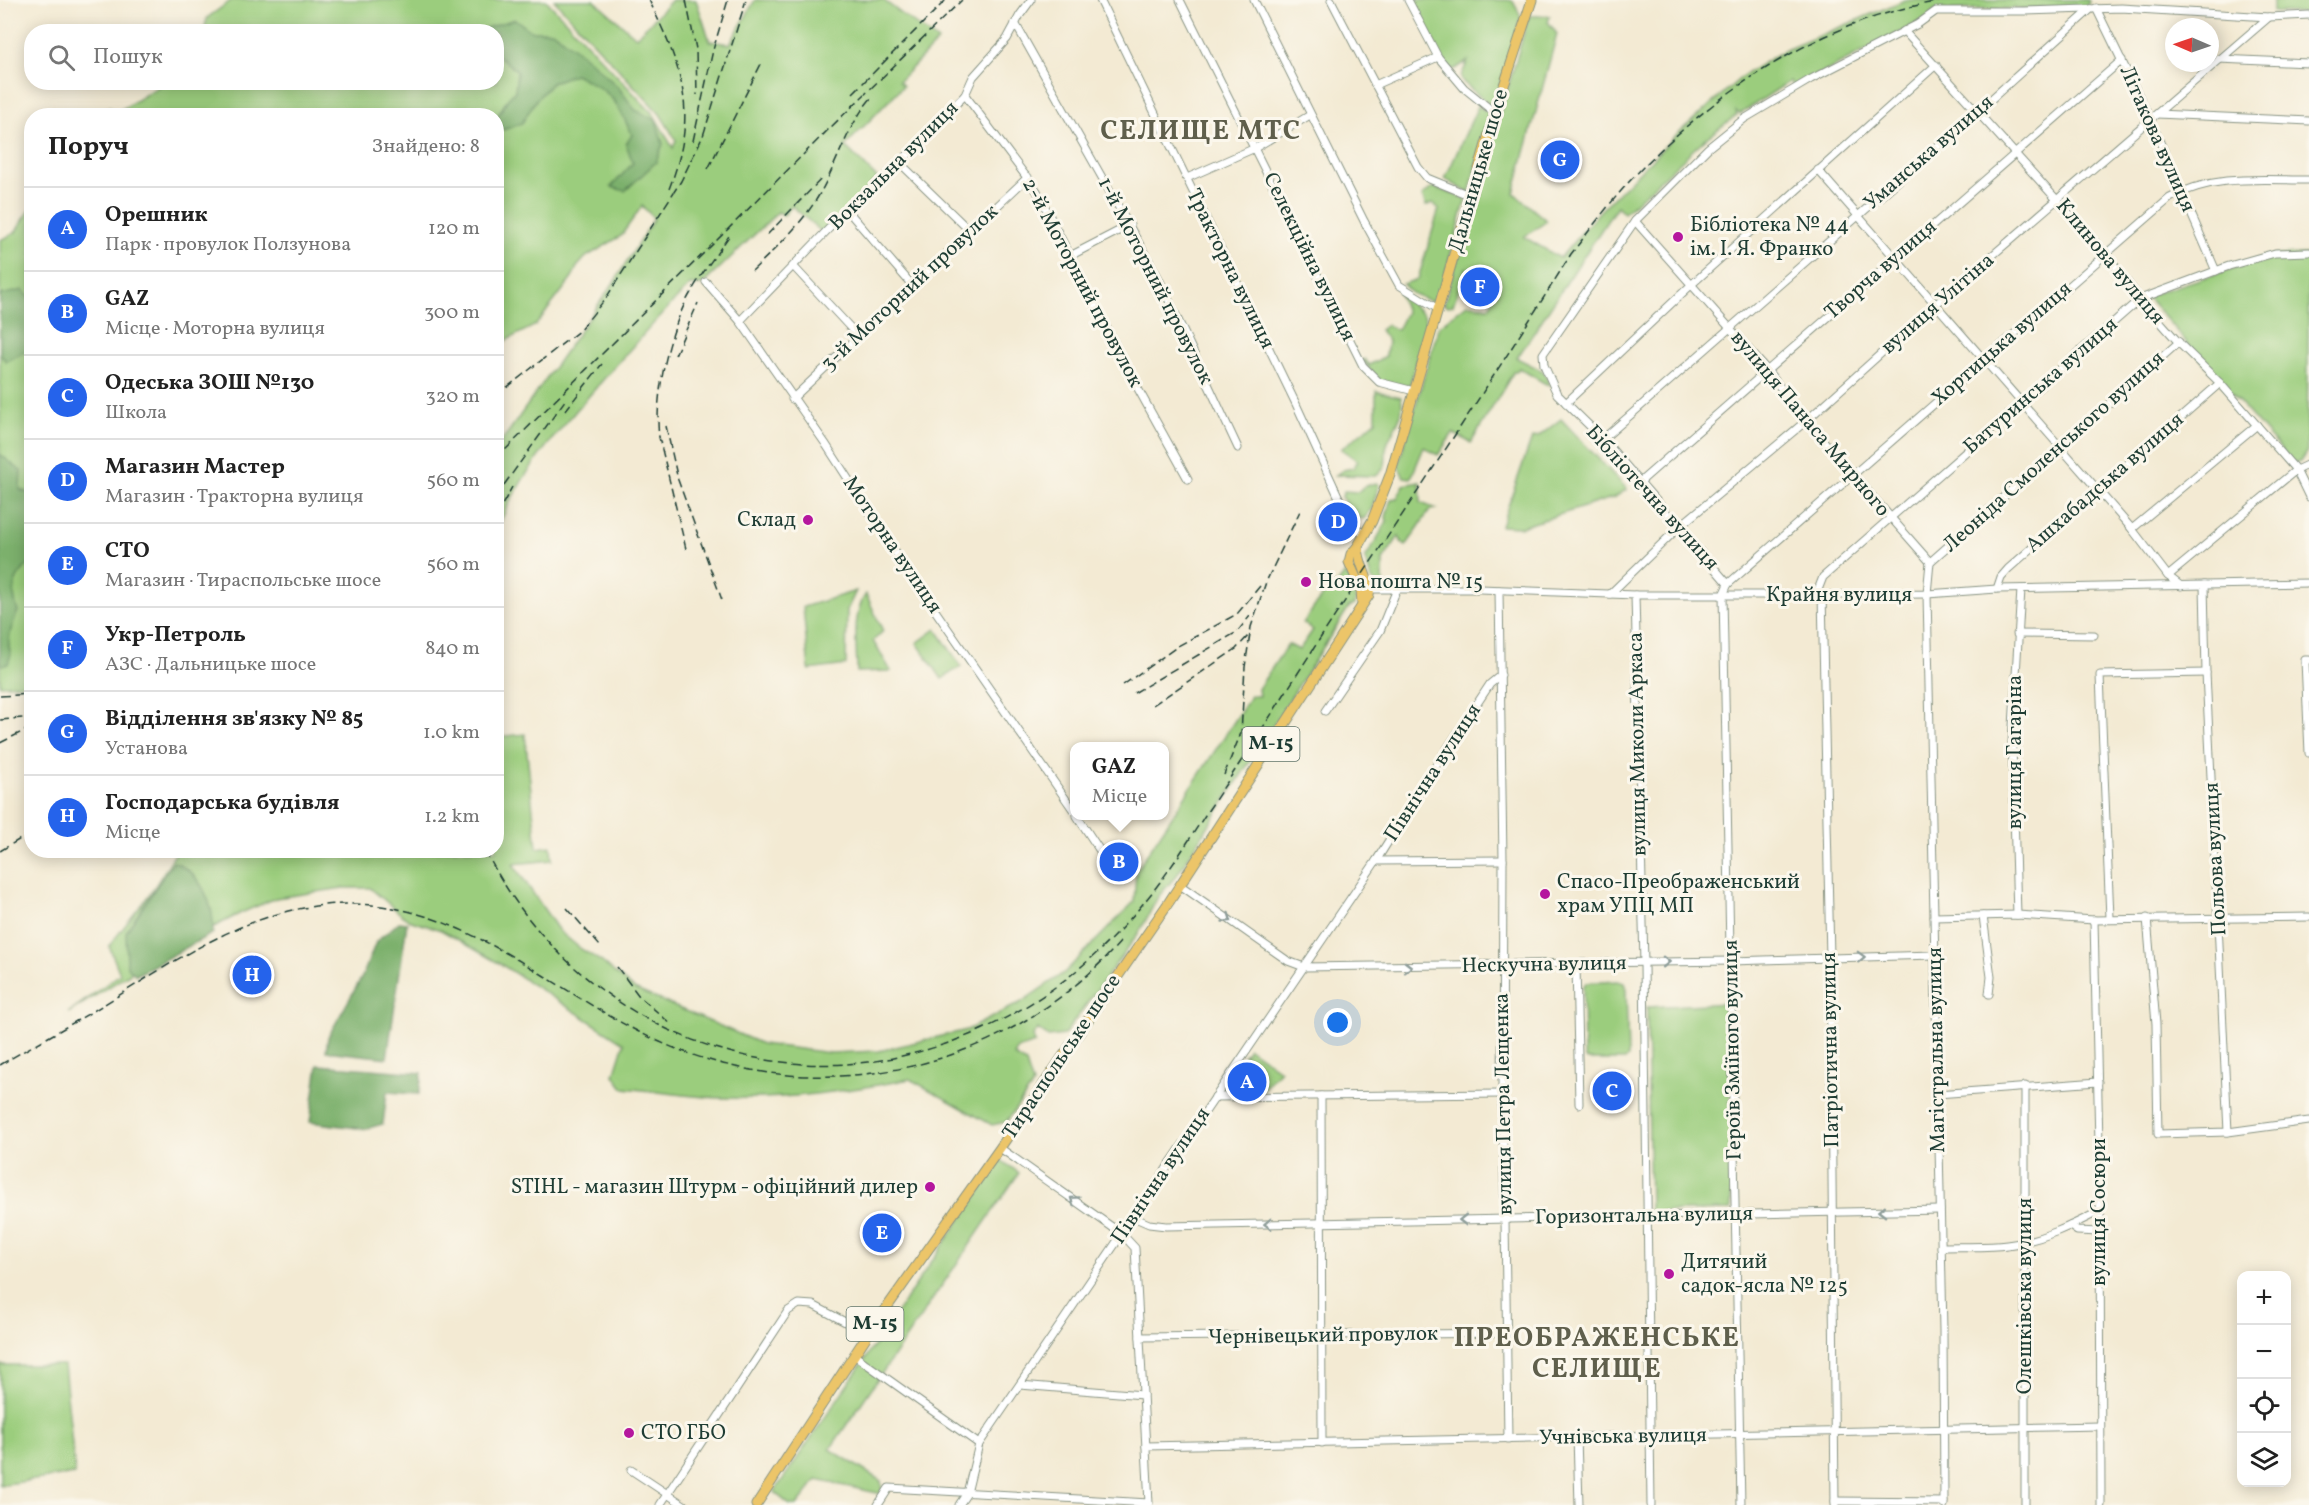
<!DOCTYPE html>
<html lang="uk">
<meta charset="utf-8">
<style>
body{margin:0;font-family:Vollkorn,serif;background:#f2f2f2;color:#222}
.controls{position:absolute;right:18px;bottom:18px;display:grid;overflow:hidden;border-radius:12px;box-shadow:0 3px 15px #0003}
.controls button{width:54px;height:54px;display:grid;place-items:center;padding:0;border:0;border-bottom:2px solid #e0e0e0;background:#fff;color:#222;font:30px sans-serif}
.compass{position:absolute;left:2165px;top:18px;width:54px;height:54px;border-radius:50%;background:#fff;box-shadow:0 3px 15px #0003;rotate:272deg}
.you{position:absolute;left:1338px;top:1023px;width:21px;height:21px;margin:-15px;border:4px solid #fff;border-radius:50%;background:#1a73e8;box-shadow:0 0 0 9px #1a73e833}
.badge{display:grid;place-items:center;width:39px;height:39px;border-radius:50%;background:#2563eb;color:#fff;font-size:20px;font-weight:700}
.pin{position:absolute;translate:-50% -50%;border:3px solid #fff;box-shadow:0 2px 6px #0006}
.popup{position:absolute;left:1070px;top:742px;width:99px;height:78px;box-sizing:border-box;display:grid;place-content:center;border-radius:12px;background:#fff;filter:drop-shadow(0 2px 4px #0005);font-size:20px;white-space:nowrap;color:#767676}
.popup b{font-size:22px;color:#222}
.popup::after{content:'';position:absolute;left:50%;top:100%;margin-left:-12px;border:12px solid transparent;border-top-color:#fff}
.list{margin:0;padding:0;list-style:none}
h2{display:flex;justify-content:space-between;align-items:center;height:78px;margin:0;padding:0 24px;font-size:26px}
h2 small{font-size:20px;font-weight:400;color:#767676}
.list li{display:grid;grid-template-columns:39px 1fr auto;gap:18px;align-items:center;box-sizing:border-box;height:84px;padding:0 24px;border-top:2px solid #e0e0e0}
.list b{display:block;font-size:22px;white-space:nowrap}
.list p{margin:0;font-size:20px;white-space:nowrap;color:#767676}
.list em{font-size:20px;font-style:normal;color:#767676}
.icon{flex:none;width:33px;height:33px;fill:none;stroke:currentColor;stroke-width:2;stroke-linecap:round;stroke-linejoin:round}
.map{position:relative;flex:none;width:2309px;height:1505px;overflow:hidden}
.search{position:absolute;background:#fff;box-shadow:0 3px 15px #0003;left:24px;top:24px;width:480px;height:66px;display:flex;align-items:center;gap:15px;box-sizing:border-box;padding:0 21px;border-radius:24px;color:#767676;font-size:22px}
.panel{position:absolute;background:#fff;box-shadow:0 3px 15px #0003;left:24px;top:108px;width:480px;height:750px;border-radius:24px}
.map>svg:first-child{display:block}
.green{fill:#9bcd7d;stroke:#5d8558;stroke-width:1.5}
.forest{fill:#7cb06c;stroke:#4e7650;stroke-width:1.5}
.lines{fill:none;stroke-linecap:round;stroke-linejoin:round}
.minor-casing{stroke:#899484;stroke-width:9}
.major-casing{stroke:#899484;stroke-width:11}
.minor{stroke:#fff;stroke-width:7}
.major{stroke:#ecc569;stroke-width:9}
.rail{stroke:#1f3d34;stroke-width:1.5;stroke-dasharray:9 4.5;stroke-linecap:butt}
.oneway{stroke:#8f9e9a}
.poi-dot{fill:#b5179e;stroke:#fbf7ec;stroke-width:2}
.labels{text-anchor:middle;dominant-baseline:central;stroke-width:6;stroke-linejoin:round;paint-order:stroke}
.shield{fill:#fbf7ec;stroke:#61756b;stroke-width:1.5}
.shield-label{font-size:20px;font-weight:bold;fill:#1f3d34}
.street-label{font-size:21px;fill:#1f3d34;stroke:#fbf7ec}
.poi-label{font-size:21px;fill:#1f3d34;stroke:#fbf7ec;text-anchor:start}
.district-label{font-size:27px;font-weight:bold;letter-spacing:1.5px;fill:#5f5f4c;stroke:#fbf7ec}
</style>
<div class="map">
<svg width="2309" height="1505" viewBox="0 0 2309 1505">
<rect width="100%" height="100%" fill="#fbf7ec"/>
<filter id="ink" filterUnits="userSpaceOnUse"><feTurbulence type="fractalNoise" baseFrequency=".0167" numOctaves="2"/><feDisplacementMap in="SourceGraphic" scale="12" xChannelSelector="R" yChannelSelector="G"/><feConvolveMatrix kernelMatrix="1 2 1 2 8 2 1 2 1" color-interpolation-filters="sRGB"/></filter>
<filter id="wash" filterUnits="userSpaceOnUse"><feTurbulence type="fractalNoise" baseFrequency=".008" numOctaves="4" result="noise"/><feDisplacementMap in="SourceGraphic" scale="24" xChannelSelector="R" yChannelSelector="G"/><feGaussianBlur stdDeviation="1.35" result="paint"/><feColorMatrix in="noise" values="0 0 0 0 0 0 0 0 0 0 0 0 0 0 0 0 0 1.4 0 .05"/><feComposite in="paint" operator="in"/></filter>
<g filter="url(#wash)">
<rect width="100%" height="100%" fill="#f3ead3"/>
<g class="green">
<path d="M232 0H546L654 115 673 148 676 140 660 114 554 0H594L636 37 672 0H696L710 41 730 44 755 0H883L938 41 899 81 903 86 845 146 877 178 824 234 792 206 784 215 778 212 702 285H690C657 318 626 354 595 389 557 433 517 476 497 531V448L615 281 654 218 642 206 621 236 586 257 577 267 572 278 536 325 497 345 496 116H100L109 107 116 113 164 83 496 82V32L204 31 207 18Z"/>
<path d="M1414 0H1512L1521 16 1493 108 1462 81 1461 76 1468 61 1455 69 1446 70Z"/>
<path d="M1905 0H2088L2089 2 2086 7 1935 10 1924 20 1794 88 1790 81 1740 114 1736 111 1737 115 1705 139 1624 213 1617 206 1517 358 1543 371 1551 387 1519 368 1516 372 1514 371 1471 443 1453 433 1438 455 1424 447 1411 478 1404 477 1398 466 1439 326 1467 304 1489 307 1498 291V286L1471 274 1466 268 1453 305 1447 306 1444 304 1529 16H1550L1548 22 1557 34 1514 193 1547 221 1524 237 1560 258 1600 211 1676 135 1744 75 1783 51Z"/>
<path d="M2273 0H2309V13L2273 12Z"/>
<path d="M1478 106 1491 114 1469 193 1445 179Z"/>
<path d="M1433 187 1466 199 1437 304 1411 293 1403 284 1418 279 1439 209 1433 203 1426 206 1422 196Z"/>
<path d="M31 208V684L0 685V240L15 233Z"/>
<path d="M2309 254 2307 451 2300 462H2292L2146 296 2275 255Z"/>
<path d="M1399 293 1424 315 1427 326 1409 387 1381 382 1363 361 1365 359 1369 365 1386 356 1388 341 1380 330 1387 325 1397 330 1406 312Z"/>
<path d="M1376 391 1401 397C1405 416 1395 425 1388 442 1382 456 1392 464 1376 476L1336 475 1343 470 1353 468 1358 461 1341 449 1376 421Z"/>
<path d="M1561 419 1627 489 1615 497 1521 527 1501 526 1532 438 1538 437Z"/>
<path d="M1420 482 1421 503 1436 509 1430 510 1406 546 1402 544 1399 536 1383 560V587L1372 580 1365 559C1373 546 1380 534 1387 521L1386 517 1391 499 1397 498 1404 485Z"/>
<path d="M1376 483 1379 485 1372 508 1364 519 1358 518 1346 506 1342 496 1344 491 1358 492 1363 487Z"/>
<path d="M1345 573 1357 588 1355 605 1349 607 1177 875 1158 897 1140 931 1064 1035 1048 1037 1038 1029 1033 1036 1035 1043 1017 1049 1014 1056 1026 1063 1033 1085 1006 1122 992 1125 910 1079C850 1091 789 1100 728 1098 693 1098 657 1091 623 1088L614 1075 624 1043 502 965 441 930 408 920 370 888H343L276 898 241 913 154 958 68 1013 120 974 109 946 152 891 177 851 496 850 497 737 525 734 537 848 551 846 552 860 513 864 559 931 581 949 602 962 634 989 762 1044 830 1053 879 1051 967 1030 1020 1003 1065 972 1134 902 1136 871 1251 696H1259L1258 689 1288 644 1299 650 1313 630 1303 623 1329 586 1337 584Z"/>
<path d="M856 591 847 610 846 665 809 670 803 607Z"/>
<path d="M866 594 883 631 873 641 891 671 857 672C857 649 851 614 866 594Z"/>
<path d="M936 629 961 666 942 679 917 643Z"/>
<path d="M1618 981 1624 983 1626 989 1628 1057 1625 1060H1588L1585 1058 1584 1053 1583 986 1586 983Z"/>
<path d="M1729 1003 1731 1210 1650 1212 1647 1007Z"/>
<path d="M1249 1048 1280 1070 1259 1093 1217 1094Z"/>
<path d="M1001 1160 1019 1173 830 1449 881 1481 882 1494 817 1480 797 1505H790L774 1492Z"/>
<path d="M0 1365H64L75 1474 0 1485Z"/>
</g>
<g class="forest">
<path d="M515 19 531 31H552L587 58 619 88 635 110 656 120 663 144 656 162 625 191 611 187 633 163 626 144 632 135C614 96 613 94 575 74L553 82 536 100 522 123 503 130 497 117 507 100 515 91 517 71 497 55 496 32 476 31Z"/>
<path d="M23 290 31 301V349L6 361 0 354V295Z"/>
<path d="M0 454 21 471 20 490 32 494 31 562C13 578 10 589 18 611 13 624 5 640 11 654L8 664 0 665Z"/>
<path d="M173 862C201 871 215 906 213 933L136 975 127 967 126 932Z"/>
<path d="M399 922 407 923 387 1058 326 1051 328 1037 363 975 376 942Z"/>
<path d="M318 1065 422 1073 419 1094 387 1092 383 1124 365 1129 310 1122Z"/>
</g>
</g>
<g filter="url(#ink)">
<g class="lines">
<g class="minor-casing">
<g id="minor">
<path d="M1100 0 1296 404 1352 526 1364 534"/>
<path d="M1180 0 1363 366 1379 382 1414 391"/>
<path d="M1254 0 1364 221 1399 285 1438 309"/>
<path d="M1331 0 1418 167 1427 178 1471 196"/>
<path d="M1408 0 1438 57 1464 88 1495 113"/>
<path d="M2096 8 2150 119 2216 271"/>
<path d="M1015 23 1158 277 1238 448"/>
<path d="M1904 31 2105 253 2140 299 2180 344 2220 383 2296 470 2309 497"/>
<path d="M2219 59 2309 63"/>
<path d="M1375 85 1438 57"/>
<path d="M965 95 1037 191 1131 376 1188 479"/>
<path d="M2157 114 2309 121"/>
<path d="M900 163 970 231"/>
<path d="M1818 170 2132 529 2168 576 2181 586"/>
<path d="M1187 178 1255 148 1310 115"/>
<path d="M847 210 912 285"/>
<path d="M1635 221 1767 370 1806 421 1930 562"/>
<path d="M1070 256 1130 225"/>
<path d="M794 267 858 336"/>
<path d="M706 282 740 321 825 443 905 567 1074 811"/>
<path d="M740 321 841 216 900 163 958 102 965 95 973 77 1007 39 1020 15 1031 0"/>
<path d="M792 399 1028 177"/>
<path d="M1566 403 1691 285 1936 65"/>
<path d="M1603 439 1977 112 2091 9"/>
<path d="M1641 481 2122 60"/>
<path d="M2132 529 2257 425"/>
<path d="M1930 562 1927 594 1943 1330 1944 1505"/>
<path d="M1930 562 2179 342"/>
<path d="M2168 576 2296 470 2309 464"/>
<path d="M1728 584 2170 198C2213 174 2262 180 2309 180"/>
<path d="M2204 585 2206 673 2228 1132"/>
<path d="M1370 589H1480L1635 595H1816L1927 594 1997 589 2309 583"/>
<path d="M1997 589 2001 577 2008 569 2220 383"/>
<path d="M1499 590 1503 860 1502 1094 1505 1219 1508 1439"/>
<path d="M1610 594 1679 527 1806 421 1936 304 2269 17"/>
<path d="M1822 594 1830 958 1835 1505"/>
<path d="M1635 595 1644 964 1651 1505"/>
<path d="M1816 595 1823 577 2140 299 2229 266 2275 253 2309 252"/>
<path d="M2017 634 2094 635"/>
<path d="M2309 660H2305L2309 753"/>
<path d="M1325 711 1380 631 1397 589"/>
<path d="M1077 816 1110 866"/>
<path d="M1376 861 1503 860"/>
<path d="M1180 885 1288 961 1304 967 1732 961 1934 955"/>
<path d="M2017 915 2012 744 2021 589"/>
<path d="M1983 916 1991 977 1989 994"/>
<path d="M1934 917 2017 915 2094 920 2309 917"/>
<path d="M2110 918 2100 675 2206 673"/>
<path d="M2147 918 2156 1024 2158 1134 2228 1132 2309 1121"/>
<path d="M2094 920 2100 1189 2101 1505"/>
<path d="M1576 964 1579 1104"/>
<path d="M1937 1094 2098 1082"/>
<path d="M1321 1096 1322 1443"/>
<path d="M1215 1097 1502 1094"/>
<path d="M1133 1217 1149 1224 1166 1226 1940 1210"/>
<path d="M2070 1226 2077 1231 2100 1232"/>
<path d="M1941 1247C1962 1246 1985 1248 2007 1245 2040 1241 2071 1226 2100 1211"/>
<path d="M1140 1337 1506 1333"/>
<path d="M854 1355 979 1444"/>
<path d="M1020 1385 1143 1395"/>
<path d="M1577 1436 1579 1505"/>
<path d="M1146 1446 2100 1426"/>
<path d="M631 1470 684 1505"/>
<path d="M1835 1501 1944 1502"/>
<path d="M660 1505 788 1311 799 1304 813 1305 868 1334"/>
<path d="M878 1505 889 1488 1149 1503 1135 1248 1122 1234 1000 1148"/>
<path d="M959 1505 967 1493 979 1444 1376 861 1428 778 1490 684 1501 675"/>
<path d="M1741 1505 1723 595 1728 584 1603 439 1557 394 1544 365 1543 354 1635 221 1708 148 1744 119 1811 79 1918 24 1936 11H2025L2121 8 2269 17 2309 15"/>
<path d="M2025 1505V1086"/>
</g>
</g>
<g class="major-casing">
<g id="major">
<path d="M1362 604 1361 589 1349 562 1351 554 1358 546 1372 521 1390 475 1495 113 1532 0"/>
<path d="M756 1505 868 1334 1000 1148 1169 902 1369 595C1371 579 1358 565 1358 546"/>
</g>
</g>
<use href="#minor" class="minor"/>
<use href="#major" class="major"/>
<g class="rail">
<path d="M649 0C683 71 699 112 669 189"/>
<path d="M686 0 696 49 697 95"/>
<path d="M853 93 946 0"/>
<path d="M693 141 713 50 728 0"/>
<path d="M708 169 762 62"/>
<path d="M767 235 823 177"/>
<path d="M752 271C777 247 802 224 819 195 838 162 847 126 872 97"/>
<path d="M675 355 698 303"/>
<path d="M496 396 580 330 606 298 681 181 703 136 746 0"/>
<path d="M565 411 602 364"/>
<path d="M666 426 678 480 722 600"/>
<path d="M496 459 830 128 962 0"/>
<path d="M496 496 566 399"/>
<path d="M496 516 512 487"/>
<path d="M686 549 659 437C654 396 669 330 690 294 701 274 716 255 729 236"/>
<path d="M1123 685 1178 646 1237 614 1260 586"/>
<path d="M1134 693 1237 632 1250 616"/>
<path d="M0 696 32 694"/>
<path d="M1153 705 1236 649 1249 635"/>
<path d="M0 720 32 717"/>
<path d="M0 743 32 727"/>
<path d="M1224 775 1241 733 1245 667 1251 627 1266 582 1300 511"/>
<path d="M485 850C533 946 617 1018 719 1049 779 1067 845 1070 906 1055 1003 1033 1084 977 1146 900 1169 872 1189 840 1209 809 1247 753 1284 695 1321 637 1405 510 1491 383 1571 254 1590 230 1608 205 1628 183 1712 92 1823 18 1947 0"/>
<path d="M0 851 32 832"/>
<path d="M567 908 600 946"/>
<path d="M617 967 639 996 672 1025"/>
<path d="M0 1065C37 1043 76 1022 113 999 187 953 261 902 353 904 461 905 547 985 639 1032 803 1116 1001 1078 1122 940"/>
</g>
</g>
<defs><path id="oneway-chevron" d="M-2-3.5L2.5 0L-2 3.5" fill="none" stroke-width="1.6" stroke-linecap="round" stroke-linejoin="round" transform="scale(1.5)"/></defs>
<g class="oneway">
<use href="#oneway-chevron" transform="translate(1228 919) rotate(35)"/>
<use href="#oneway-chevron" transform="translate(1861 957) rotate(-2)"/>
<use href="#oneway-chevron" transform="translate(1666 962) rotate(-1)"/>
<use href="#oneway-chevron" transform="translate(1408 967)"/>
<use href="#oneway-chevron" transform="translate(1074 1200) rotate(-145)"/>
<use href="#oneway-chevron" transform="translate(1882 1211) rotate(179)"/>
<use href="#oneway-chevron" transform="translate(1463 1220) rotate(179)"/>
<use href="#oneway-chevron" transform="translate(1268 1224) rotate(178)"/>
</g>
</g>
<g class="poi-dot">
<circle cx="1678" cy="237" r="6"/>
<circle cx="808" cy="520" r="6"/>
<circle cx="1306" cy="582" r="6"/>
<circle cx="1545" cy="894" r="6"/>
<circle cx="930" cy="1187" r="6"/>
<circle cx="1669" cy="1274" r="6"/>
<circle cx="629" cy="1433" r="6"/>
</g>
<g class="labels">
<g class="shield">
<rect x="1242.5" y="727" width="57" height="34" rx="4.5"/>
<rect x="846.5" y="1307" width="57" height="34" rx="4.5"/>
</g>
<g class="shield-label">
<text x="1271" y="744">М-15</text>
<text x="875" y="1324">М-15</text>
</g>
<g class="street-label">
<text transform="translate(2157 139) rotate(66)">Літакова вулиця</text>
<text transform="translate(1929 153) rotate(-41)">Уманська вулиця</text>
<text transform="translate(894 166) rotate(-45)">Вокзальна вулиця</text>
<text transform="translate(1479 171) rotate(-74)">Дальницьке шосе</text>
<text transform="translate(1309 257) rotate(64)">Селекційна вулиця</text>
<text transform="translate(2110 262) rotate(50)">Клинова вулиця</text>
<text transform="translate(1230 269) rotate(64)">Тракторна вулиця</text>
<text transform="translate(1881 270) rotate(-41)">Творча вулиця</text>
<text transform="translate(1155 281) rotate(63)">1-й Моторний провулок</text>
<text transform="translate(1082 283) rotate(62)">2-й Моторний провулок</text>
<text transform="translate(910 288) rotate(-43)">3-й Моторний провулок</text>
<text transform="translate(1938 304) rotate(-41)">вулиця Улітіна</text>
<text transform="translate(2002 344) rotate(-41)">Хортицька вулиця</text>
<text transform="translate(2041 386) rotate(-41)">Батуринська вулиця</text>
<text transform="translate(1810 424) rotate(50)">вулиця Панаса Мирного</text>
<text transform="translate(2054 452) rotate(-42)">Леоніда Смоленського вулиця</text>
<text transform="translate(2105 483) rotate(-41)">Ашхабадська вулиця</text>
<text transform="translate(1652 498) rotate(48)">Бібліотечна вулиця</text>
<text transform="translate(892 545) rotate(56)">Моторна вулиця</text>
<text x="1839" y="595">Крайня вулиця</text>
<text transform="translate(1638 744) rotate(-91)">вулиця Миколи Аркаса</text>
<text transform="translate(2015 752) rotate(-90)">вулиця Гагаріна</text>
<text transform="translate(1433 773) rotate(-57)">Північна вулиця</text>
<text transform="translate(2216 859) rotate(-93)">Польова вулиця</text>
<text transform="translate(1544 965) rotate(-1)">Нескучна вулиця</text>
<text transform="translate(1733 1050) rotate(-91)">Героїв Зміїного вулиця</text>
<text transform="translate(1831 1050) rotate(-91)">Патріотична вулиця</text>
<text transform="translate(1937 1050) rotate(-91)">Магістральна вулиця</text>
<text transform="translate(1062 1057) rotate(-56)">Тираспольське шосе</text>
<text transform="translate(1504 1104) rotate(-91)">вулиця Петра Лещенка</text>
<text transform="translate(1161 1176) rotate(-56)">Північна вулиця</text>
<text transform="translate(2099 1212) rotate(-90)">вулиця Сосюри</text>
<text transform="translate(1644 1216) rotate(-1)">Горизонтальна вулиця</text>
<text transform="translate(2025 1296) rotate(-90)">Олешківська вулиця</text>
<text transform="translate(1323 1336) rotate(-1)">Чернівецький провулок</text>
<text transform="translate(1623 1437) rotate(-1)">Учнівська вулиця</text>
</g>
<g class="poi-label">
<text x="1690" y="225">Бібліотека № 44<tspan x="1690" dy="24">ім. І. Я. Франко</tspan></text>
<text x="796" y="520" text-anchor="end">Склад</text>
<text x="1318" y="582">Нова пошта № 15</text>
<text x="1557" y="882">Спасо-Преображенський<tspan x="1557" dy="24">храм УПЦ МП</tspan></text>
<text x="918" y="1187" text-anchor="end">STIHL - магазин Штурм - офіційний дилер</text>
<text x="1681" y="1262">Дитячий<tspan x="1681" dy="24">садок-ясла № 125</tspan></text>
<text x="641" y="1433">СТО ГБО</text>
</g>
<g class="district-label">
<text x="1201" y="132">CЕЛИЩЕ МТС</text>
<text x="1597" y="1339">ПРЕОБРАЖЕНСЬКЕ<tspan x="1597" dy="31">СЕЛИЩЕ</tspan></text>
</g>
</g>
</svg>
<div class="controls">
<button>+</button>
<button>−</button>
<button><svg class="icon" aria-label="locate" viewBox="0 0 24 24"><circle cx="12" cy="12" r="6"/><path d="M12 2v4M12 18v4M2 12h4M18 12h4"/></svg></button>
<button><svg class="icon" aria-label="layers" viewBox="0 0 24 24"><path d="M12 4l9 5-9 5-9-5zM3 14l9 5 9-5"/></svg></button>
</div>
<svg class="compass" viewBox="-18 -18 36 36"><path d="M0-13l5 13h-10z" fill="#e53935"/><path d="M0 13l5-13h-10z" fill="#767676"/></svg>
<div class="you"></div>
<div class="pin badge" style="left:1247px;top:1082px">A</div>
<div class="pin badge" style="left:1119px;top:862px">B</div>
<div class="popup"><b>GAZ</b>Місце</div>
<div class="pin badge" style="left:1612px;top:1091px">C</div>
<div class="pin badge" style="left:1338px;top:522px">D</div>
<div class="pin badge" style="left:882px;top:1233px">E</div>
<div class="pin badge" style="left:1480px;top:287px">F</div>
<div class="pin badge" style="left:1560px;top:160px">G</div>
<div class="pin badge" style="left:252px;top:975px">H</div>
<div class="search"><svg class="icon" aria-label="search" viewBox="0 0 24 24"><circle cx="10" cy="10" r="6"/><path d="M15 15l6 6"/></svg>Пошук</div>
<section class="panel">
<h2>Поруч<small>Знайдено: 8</small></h2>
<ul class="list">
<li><span class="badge">A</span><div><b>Орешник</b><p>Парк · провулок Ползунова</p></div><em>120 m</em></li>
<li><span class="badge">B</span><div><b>GAZ</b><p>Місце · Моторна вулиця</p></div><em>300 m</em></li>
<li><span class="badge">C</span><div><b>Одеська ЗОШ №130</b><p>Школа</p></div><em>320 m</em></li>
<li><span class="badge">D</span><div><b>Магазин Мастер</b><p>Магазин · Тракторна вулиця</p></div><em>560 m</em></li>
<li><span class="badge">E</span><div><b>СТО</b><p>Магазин · Тираспольське шосе</p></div><em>560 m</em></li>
<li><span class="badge">F</span><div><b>Укр-Петроль</b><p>АЗС · Дальницьке шосе</p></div><em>840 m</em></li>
<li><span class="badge">G</span><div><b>Відділення зв'язку № 85</b><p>Установа</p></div><em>1.0 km</em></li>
<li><span class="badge">H</span><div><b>Господарська будівля</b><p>Місце</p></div><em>1.2 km</em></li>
</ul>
</section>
</div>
